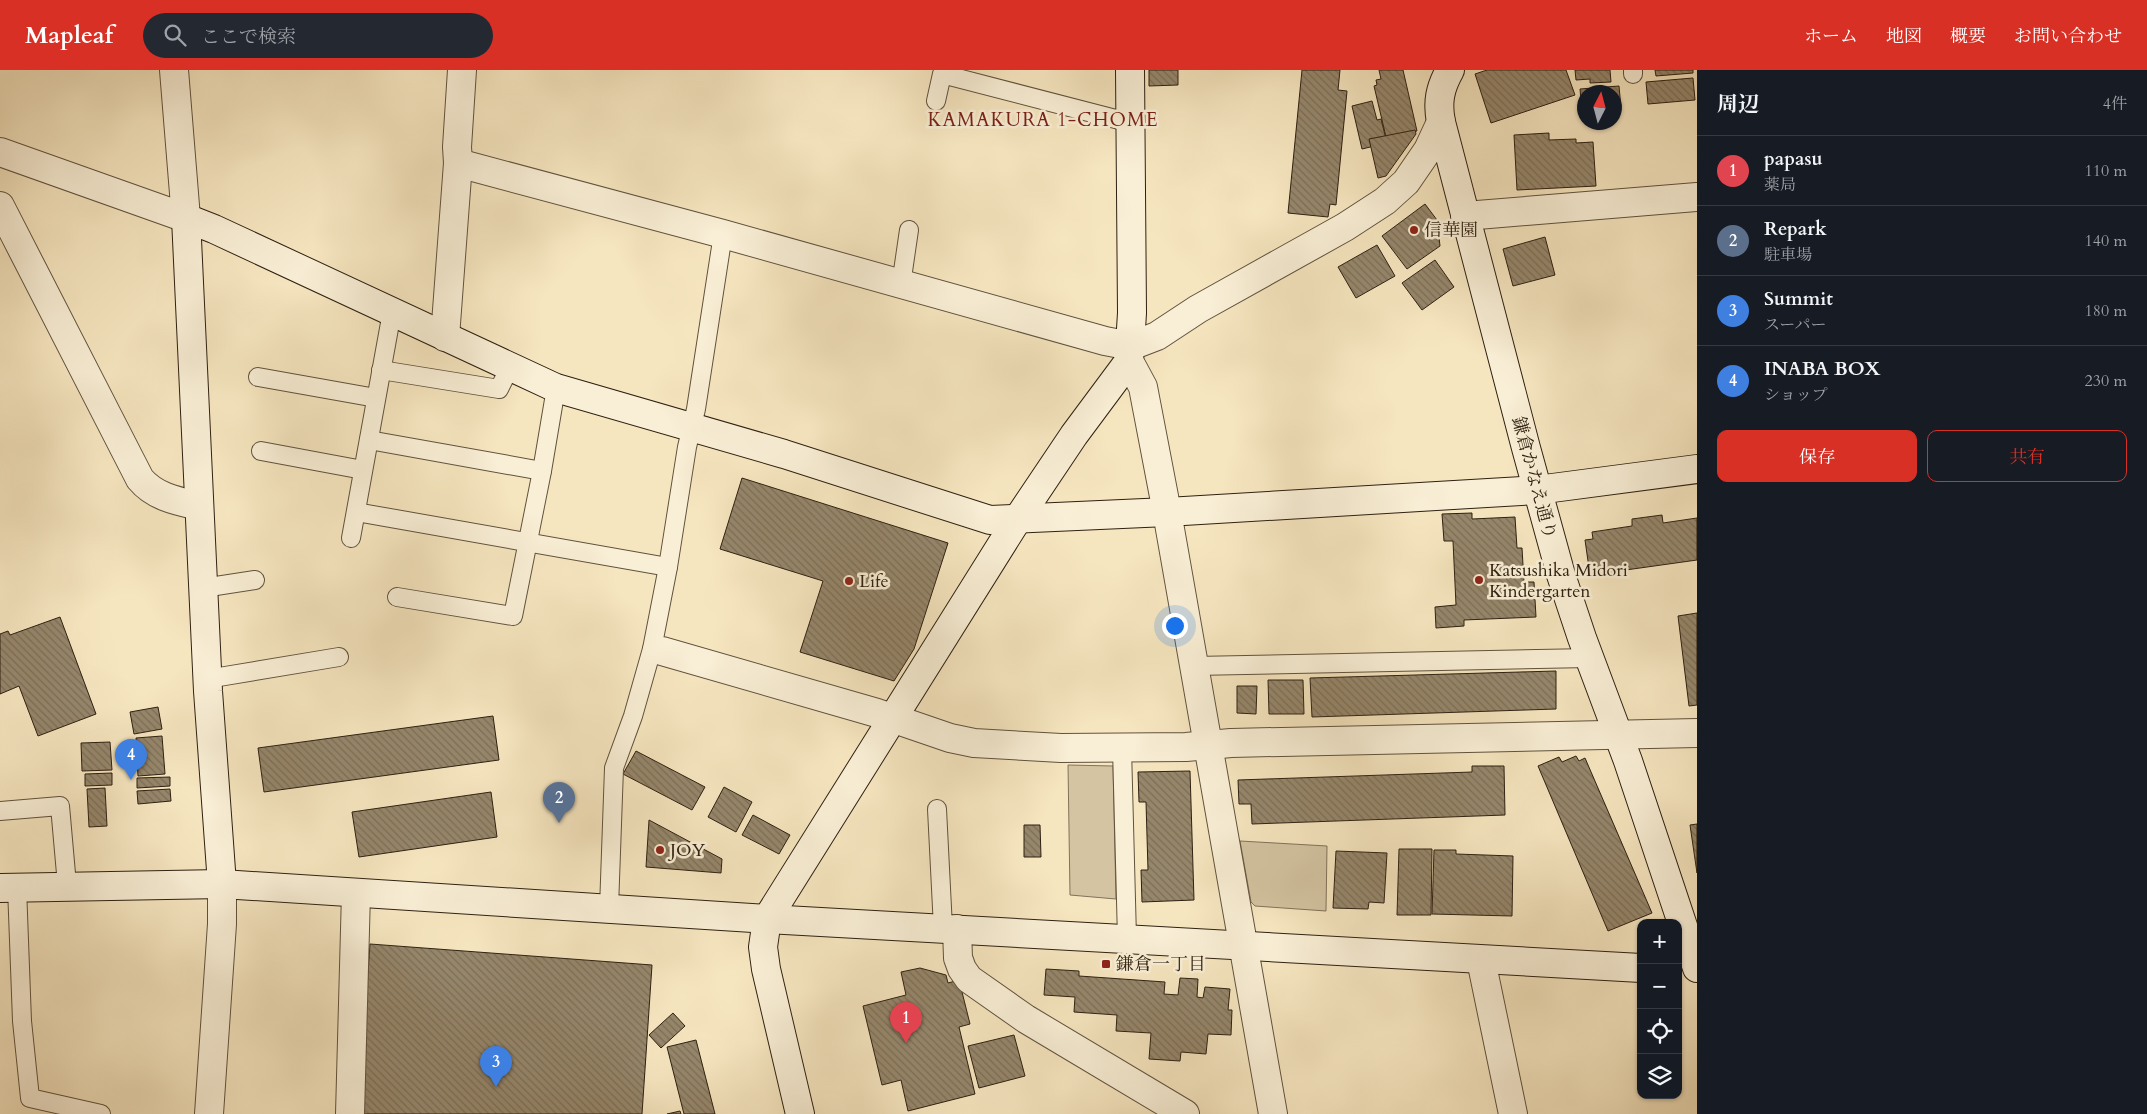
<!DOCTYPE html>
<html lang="ja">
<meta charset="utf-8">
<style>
body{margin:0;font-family:Cardo,"Noto Serif JP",serif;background:#242831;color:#f1f3f6}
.controls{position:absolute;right:15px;bottom:15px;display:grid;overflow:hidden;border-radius:10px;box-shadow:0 1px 4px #0004}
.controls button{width:45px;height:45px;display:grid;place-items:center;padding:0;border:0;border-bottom:1px solid #363941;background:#171b24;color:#f1f3f6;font:25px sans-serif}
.compass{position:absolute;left:1577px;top:15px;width:45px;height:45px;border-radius:50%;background:#171b24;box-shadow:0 1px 4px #0004;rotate:6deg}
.you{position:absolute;left:1174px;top:555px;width:18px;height:18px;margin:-12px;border:4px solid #fff;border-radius:50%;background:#1a73e8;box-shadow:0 0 0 8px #1a73e833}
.badge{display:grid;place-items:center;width:32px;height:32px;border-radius:50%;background:#d93025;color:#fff;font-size:16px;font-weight:700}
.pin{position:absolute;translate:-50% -41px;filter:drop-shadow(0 1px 2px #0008)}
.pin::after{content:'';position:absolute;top:26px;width:18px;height:15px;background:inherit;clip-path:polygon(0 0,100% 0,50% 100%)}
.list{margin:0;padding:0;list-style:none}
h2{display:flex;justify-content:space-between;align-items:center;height:65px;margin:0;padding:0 20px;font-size:21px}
h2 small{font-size:16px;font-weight:400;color:#9ea1a6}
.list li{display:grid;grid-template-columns:32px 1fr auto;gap:15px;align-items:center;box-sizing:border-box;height:70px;padding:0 20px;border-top:1px solid #363941}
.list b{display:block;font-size:19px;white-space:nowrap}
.list p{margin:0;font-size:16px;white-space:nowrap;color:#9ea1a6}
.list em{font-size:16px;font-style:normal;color:#9ea1a6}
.actions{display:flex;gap:10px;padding:15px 20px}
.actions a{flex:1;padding:11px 0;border:1px solid #d93025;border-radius:10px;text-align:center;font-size:18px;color:#d93025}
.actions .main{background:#d93025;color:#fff}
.icon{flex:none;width:28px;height:28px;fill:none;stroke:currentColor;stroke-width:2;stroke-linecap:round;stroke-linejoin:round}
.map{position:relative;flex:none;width:1697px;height:1044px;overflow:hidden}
header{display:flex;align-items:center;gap:30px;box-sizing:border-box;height:70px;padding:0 25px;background:#d93025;color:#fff}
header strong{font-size:24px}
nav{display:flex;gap:28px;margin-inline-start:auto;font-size:18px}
.search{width:350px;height:45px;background:#242831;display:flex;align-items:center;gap:12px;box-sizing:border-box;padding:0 18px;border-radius:28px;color:#9ea1a6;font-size:19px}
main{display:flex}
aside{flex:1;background:#171b24}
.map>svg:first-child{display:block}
.green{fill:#d4c4a2;stroke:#81725a}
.building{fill:url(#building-back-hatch);stroke:#2e2011}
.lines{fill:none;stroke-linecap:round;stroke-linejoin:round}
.lane-casing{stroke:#60523d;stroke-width:20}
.street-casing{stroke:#60523d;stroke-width:30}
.secondary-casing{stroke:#2e2011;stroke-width:30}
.lane{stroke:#f9efd6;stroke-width:18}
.street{stroke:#f9efd6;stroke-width:28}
.secondary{stroke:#f9efd6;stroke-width:28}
.poi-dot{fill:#8f2418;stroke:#f9efd6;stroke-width:2}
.labels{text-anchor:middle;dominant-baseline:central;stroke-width:5;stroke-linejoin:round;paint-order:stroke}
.poi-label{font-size:18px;fill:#2e2011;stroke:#f9efd6;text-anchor:start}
.street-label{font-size:18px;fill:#2e2011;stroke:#f9efd6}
.neighbourhood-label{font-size:19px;letter-spacing:1px;fill:#7a1f14;stroke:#f9efd6}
</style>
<header>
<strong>Mapleaf</strong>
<div class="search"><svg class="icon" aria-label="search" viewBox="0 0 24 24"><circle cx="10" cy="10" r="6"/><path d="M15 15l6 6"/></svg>ここで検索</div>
<nav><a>ホーム</a><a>地図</a><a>概要</a><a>お問い合わせ</a></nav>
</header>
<main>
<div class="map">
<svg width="1697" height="1044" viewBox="0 0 1697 1044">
<defs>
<pattern id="building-back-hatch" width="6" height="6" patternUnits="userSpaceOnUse" patternTransform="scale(1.25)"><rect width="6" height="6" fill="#96876c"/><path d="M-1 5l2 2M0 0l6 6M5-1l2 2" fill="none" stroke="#7b6e57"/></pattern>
</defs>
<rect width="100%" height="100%" fill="#f6e6c0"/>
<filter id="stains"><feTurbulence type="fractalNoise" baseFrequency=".004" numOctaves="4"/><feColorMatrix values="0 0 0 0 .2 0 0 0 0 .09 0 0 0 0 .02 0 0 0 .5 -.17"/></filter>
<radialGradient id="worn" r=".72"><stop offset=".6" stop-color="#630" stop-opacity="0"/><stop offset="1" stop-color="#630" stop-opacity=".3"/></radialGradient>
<g class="green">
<path d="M1068 695 1113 696 1116 829 1070 825Z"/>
<path d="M1240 771 1327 776 1326 841 1255 836 1251 832Z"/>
</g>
<g class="building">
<path d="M1149 0H1178V15L1149 16Z"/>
<path d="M1302 0H1340L1338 20 1347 21 1336 135 1330 134 1328 147 1288 143Z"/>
<path d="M1379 0H1403L1417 61 1386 67 1374 16 1377 15 1376 10 1381 9Z"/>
<path d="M1487 0H1566L1575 25 1491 53 1475 4Z"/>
<path d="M1575 0H1610L1611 12 1590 13V9L1576 10Z"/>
<path d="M1655 0H1693V3L1656 6Z"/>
<path d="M1693 8 1695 30 1648 34 1646 12Z"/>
<path d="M1619 16 1621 38H1614V22H1584V41H1582L1580 19Z"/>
<path d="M1372 31 1377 50 1381 49 1387 73 1362 79 1352 36Z"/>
<path d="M1415 60 1416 64 1386 106 1378 108 1369 69Z"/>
<path d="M1549 63V70L1576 69V73L1593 72 1596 116 1517 120 1514 65Z"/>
<path d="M1425 134 1437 150 1440 176 1407 199 1382 166Z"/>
<path d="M1545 167 1555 205 1513 216 1503 179Z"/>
<path d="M1377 175 1395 206 1356 228 1338 197Z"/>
<path d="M1435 190 1454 217 1422 240 1402 213Z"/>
<path d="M742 408 948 473 914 579 894 611 800 582 823 511 720 479Z"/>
<path d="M1472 443V449L1515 447 1517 478H1522L1524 512H1534L1536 547 1464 550V556L1436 558 1435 537 1456 535 1453 471H1444L1442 444Z"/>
<path d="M1662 445 1663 453 1697 448V490L1590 505 1585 470 1593 469 1592 462 1632 456V449Z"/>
<path d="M1697 543V635L1689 636 1678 546Z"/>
<path d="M60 547 96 644 38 666 19 616 0 624V564L8 561 10 565Z"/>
<path d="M1556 601V639L1312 647 1310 608Z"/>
<path d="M1268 610H1303L1304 644H1269Z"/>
<path d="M1237 616H1257L1256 644 1237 643Z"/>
<path d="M158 637 162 659 134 664 130 642Z"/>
<path d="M493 646 499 690 264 722 258 678Z"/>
<path d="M162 666 165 704 138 706 136 668Z"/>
<path d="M110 672 112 700 82 701 81 673Z"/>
<path d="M636 681 705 717 692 740 623 704Z"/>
<path d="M1576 686 1579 691 1585 688 1652 843 1608 861 1538 696 1559 687 1562 692Z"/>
<path d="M1472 696H1504L1505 745 1252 754 1251 734H1239L1238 710 1472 702Z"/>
<path d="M1190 701 1194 830 1142 832 1141 800H1148L1146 732H1139L1138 702Z"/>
<path d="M112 703V715L85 716V704Z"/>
<path d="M170 707V716L137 718V708Z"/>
<path d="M724 717 752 732 736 762 708 747Z"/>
<path d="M105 718 107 756 89 757 87 719Z"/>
<path d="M170 719 171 731 138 734 137 721Z"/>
<path d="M491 722 497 767 359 787 352 742Z"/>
<path d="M753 745 790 765 779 784 742 765Z"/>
<path d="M649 750 722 789 721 803 646 797Z"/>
<path d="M1697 754V803L1690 755Z"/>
<path d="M1024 755H1040L1041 787H1024Z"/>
<path d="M1399 779H1432L1431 845H1397Z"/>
<path d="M1434 780H1456V784L1513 786 1512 846 1432 844Z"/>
<path d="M1336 781 1387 783 1384 833 1369 832 1368 839 1333 838Z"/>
<path d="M370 874 652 895 642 1044H358Z"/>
<path d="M920 898 946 905 948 913 959 910 970 954 959 957 975 1024 908 1041 901 1010 882 1015 863 936 906 925 901 902Z"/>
<path d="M1046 899 1079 901V906L1165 912 1164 924 1178 925 1180 908 1198 909 1197 927 1203 928 1205 917 1230 919 1228 940H1232L1231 965 1208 964 1206 984 1181 982 1180 991 1149 989 1151 963 1116 961 1117 945 1074 942 1075 927 1044 925Z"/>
<path d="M673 943 685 956 661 978 649 965Z"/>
<path d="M1014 965 1025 1006 979 1018 968 976Z"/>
<path d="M696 970 715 1044H684L667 977Z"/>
<path d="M680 1041 681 1044H667Z"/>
</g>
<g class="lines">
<g class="lane-casing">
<g id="lane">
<path d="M1633 0V4"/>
<path d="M936 31 942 4 1131 53"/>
<path d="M901 215 909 160"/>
<path d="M381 300 499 319 510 297"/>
<path d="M258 307 376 328"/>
<path d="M369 370 542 401"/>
<path d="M261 381 363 400"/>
<path d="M356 442 668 497"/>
<path d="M351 468 392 242"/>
<path d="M203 518 255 510"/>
<path d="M397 527 513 546 542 401 556 318"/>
<path d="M652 579 668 497 687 377 696 339 723 164"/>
<path d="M1194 596 1590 588"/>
<path d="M207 609 339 587"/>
<path d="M1122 678 1127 868"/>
<path d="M937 739 943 858"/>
<path d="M0 741 60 736 67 815"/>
<path d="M17 817 22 951 30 1028 101 1044"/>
<path d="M609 838 614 698 633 646 652 579 662 581"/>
</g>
</g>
<g class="street-casing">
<g id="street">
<path d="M0 82 186 148 174 0"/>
<path d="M458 93 723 164 1105 271 1131 276 1157 266 1198 239 1345 157 1385 131 1406 112 1428 80 1441 52"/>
<path d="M0 136 140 409C155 427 177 431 199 436"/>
<path d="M1465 146 1697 127"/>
<path d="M445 267 458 93 457 77 462 0"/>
<path d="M1129 291 1143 317 1167 442 1273 1044"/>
<path d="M662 581 877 643 950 668 974 673 1061 678 1186 677 1231 673 1697 663"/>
<path d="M957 859 958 888 962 899 969 909 1026 949 1185 1044"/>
<path d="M1481 890 1513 1044"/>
<path d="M209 1044 222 854V814"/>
<path d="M350 1044 356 823"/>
</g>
</g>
<g class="secondary-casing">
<g id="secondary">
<path d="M1450 0C1440 18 1437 32 1441 52L1526 378 1561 505 1582 568 1628 691 1697 898"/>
<path d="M222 814 208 621 186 148 214 159 556 318 784 384 990 450 1167 442 1537 420 1697 399"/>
<path d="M0 818 222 814 767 849 1641 898"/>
<path d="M800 1044 766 899 763 877 767 849 1017 450 1074 365 1129 291 1132 243 1130 0"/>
</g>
</g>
<use href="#lane" class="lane"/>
<use href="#street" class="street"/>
<use href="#secondary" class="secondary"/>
</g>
<g class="poi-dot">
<circle cx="1414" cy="160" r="5"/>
<circle cx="1479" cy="510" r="5"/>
<circle cx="849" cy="511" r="5"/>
<circle cx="660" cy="780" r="5"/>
<rect x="1101" y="889" width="10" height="10" rx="2.5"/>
</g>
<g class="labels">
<g class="poi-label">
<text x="1424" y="160">信華園</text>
<text x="1489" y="500">Katsushika Midori<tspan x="1489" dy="21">Kindergarten</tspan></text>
<text x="859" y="511">Life</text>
<text x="670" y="780">JOY</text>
<text x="1116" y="894">鎌倉一丁目</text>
</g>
<g class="street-label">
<text transform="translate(1534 408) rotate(75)">鎌倉かなえ通り</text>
</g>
<g class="neighbourhood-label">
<text x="1043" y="50">KAMAKURA 1-CHOME</text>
</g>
</g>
<rect width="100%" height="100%" filter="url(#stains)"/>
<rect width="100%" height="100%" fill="url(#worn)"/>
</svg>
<div class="controls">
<button>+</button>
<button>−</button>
<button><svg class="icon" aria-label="locate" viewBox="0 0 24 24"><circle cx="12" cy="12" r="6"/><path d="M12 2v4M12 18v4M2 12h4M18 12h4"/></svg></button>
<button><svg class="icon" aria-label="layers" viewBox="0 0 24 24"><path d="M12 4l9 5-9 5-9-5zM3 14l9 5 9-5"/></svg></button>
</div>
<svg class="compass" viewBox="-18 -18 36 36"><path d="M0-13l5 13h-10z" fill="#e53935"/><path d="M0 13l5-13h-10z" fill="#9ea1a6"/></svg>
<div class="you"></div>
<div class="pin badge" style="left:906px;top:973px;background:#e0444e">1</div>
<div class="pin badge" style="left:559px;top:753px;background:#5c6f8a">2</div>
<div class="pin badge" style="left:496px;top:1017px;background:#3f7fe0">3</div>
<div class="pin badge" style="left:131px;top:710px;background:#3f7fe0">4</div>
</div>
<aside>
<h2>周辺<small>4件</small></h2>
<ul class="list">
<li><span class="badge" style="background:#e0444e">1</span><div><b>papasu</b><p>薬局</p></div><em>110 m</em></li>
<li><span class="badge" style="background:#5c6f8a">2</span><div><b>Repark</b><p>駐車場</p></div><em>140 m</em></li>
<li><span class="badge" style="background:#3f7fe0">3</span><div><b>Summit</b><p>スーパー</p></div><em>180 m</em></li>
<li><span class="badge" style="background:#3f7fe0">4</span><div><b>INABA BOX</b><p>ショップ</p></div><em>230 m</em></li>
</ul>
<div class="actions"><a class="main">保存</a><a>共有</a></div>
</aside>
</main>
